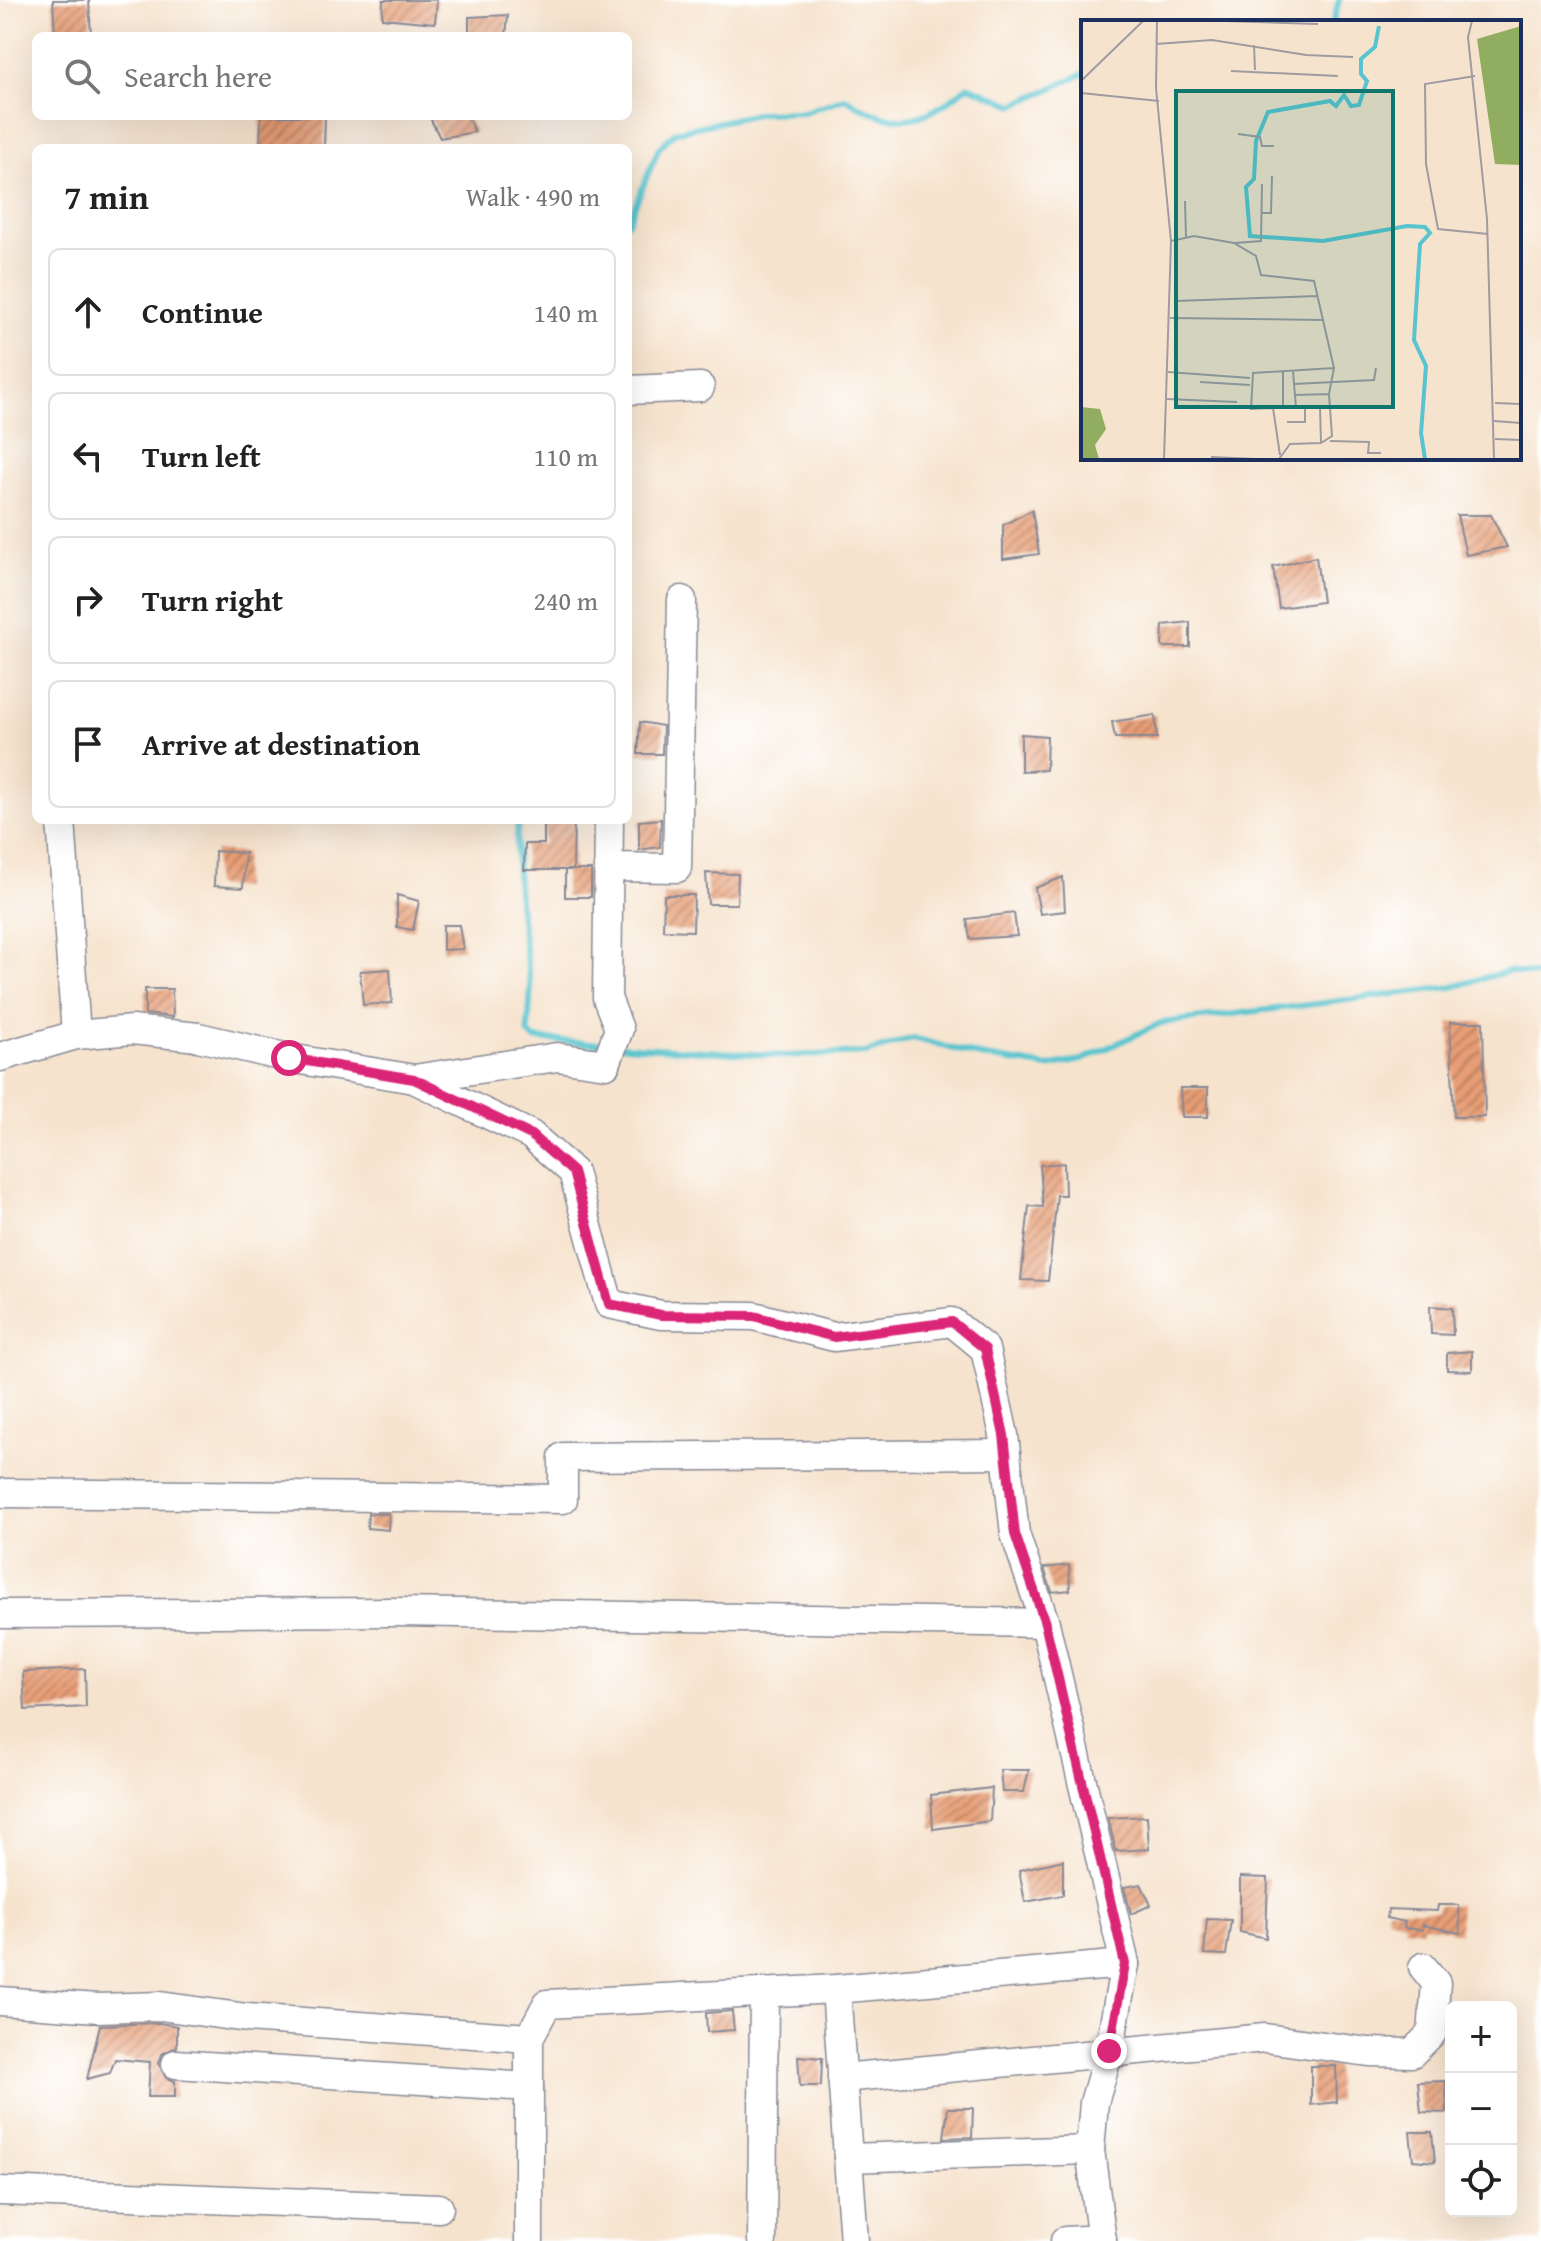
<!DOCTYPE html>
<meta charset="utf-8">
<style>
body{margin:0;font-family:"Gentium Book Plus",serif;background:#f2f2f2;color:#222}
.controls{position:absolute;right:24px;bottom:24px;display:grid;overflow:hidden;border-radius:12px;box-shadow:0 8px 32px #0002}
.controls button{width:72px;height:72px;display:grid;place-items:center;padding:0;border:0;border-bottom:2px solid #e0e0e0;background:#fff;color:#222;font:40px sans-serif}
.stop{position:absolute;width:24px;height:24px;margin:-18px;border:6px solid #db2777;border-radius:50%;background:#fff}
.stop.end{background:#db2777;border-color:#fff;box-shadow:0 2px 8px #0008}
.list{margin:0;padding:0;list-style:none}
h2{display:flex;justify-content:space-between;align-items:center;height:104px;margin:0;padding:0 32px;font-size:34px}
h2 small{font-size:26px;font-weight:400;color:#767676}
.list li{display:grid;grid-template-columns:52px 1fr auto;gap:24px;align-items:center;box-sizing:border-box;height:128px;margin:0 16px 16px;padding:0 16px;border:2px solid #e0e0e0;border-radius:12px}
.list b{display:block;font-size:30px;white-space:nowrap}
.list em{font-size:26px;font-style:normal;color:#767676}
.icon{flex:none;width:44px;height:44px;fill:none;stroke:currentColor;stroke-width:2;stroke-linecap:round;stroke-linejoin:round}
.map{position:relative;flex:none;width:1541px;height:2241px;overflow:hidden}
.search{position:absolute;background:#fff;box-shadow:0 8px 32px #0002;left:32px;top:32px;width:600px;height:88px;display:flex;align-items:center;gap:20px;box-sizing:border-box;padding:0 28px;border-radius:12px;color:#767676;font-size:30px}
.panel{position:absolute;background:#fff;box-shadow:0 8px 32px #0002;left:32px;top:144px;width:600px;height:680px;border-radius:12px}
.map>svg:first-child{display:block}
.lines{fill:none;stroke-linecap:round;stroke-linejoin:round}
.stream{stroke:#58c4cf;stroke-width:6}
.building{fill:url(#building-hatch)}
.minor-casing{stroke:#888996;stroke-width:31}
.minor{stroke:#fff;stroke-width:28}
.route{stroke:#db2777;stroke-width:10}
.inset-river{fill:none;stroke:#58c4cf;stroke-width:4}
.inset-road{fill:none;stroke:#9e9ba1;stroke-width:2}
.view{fill:#0f766e;fill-opacity:0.15;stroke:#0f766e;stroke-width:4}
.inset-edge{fill:none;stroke:#1b2f5e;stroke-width:4}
</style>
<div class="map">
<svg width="1541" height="2241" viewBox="0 0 1541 2241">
<defs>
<pattern id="building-hatch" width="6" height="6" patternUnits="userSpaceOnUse" patternTransform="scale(2)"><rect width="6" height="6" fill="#e79d74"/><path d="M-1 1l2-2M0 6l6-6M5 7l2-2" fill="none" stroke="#ba8062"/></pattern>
</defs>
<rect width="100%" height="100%" fill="#fff"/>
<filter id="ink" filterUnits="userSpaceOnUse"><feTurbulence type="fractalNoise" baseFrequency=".0125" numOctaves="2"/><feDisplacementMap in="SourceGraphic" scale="16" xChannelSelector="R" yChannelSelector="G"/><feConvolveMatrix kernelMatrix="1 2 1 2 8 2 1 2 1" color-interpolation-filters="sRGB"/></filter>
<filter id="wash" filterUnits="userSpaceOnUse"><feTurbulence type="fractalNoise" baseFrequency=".006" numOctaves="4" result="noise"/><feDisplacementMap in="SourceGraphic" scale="32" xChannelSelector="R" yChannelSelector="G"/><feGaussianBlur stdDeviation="1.8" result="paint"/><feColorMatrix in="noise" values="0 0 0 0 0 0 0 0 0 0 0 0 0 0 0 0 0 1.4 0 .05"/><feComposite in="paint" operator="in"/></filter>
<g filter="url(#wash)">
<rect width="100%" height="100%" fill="#f6e3cd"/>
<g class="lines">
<g class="stream">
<path d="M1333 22 1339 0"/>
<path d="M628 222 659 148 675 132 760 113 804 112 845 98C898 131 922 124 968 86L1014 105 1083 74"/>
<path d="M518 820C513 875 522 928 530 982 532 997 528 1016 528 1032L534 1039 603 1044"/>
<path d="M623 1046 785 1056 866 1053 913 1038 980 1056 1048 1067 1082 1060 1161 1023 1452 987 1509 971 1541 976"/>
</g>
</g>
<g id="blocks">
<g class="building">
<path d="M53 0H89L91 36H55Z"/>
<path d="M383 0H437L435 23 382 18Z"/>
<path d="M508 15 506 36H469V17Z"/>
<path d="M261 116H325L324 148H260Z"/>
<path d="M429 116H467L475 132 440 138Z"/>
<path d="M1032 510 1039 554 1003 559V525Z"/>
<path d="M1457 515H1491L1507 547 1466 555Z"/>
<path d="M1316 557 1322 602 1279 608 1273 567Z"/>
<path d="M1190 622V647H1162L1163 625Z"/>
<path d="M1155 715 1157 738H1115L1112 722Z"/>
<path d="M640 722 663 726 662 754H638Z"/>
<path d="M1021 734 1047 736 1046 770 1021 771Z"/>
<path d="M661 819 660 847 639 850V821Z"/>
<path d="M544 820H574L573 870H524L525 844H544Z"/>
<path d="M215 851 245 853 243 888 214 886Z"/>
<rect x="565" y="870" width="26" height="27"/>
<path d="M706 873 738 874 737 904H708Z"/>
<path d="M1063 877 1065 911 1040 914 1035 888Z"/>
<path d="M397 895 419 901 413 930 397 927Z"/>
<path d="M664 895H694L693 931 663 930Z"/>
<path d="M1014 913 1017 936 970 939 967 919Z"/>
<path d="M443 925H459L463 949 443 950Z"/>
<path d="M390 969 392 1003 363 1005 360 971Z"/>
<path d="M145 989H172L173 1017 145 1014Z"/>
<path d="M1450 1022H1483L1485 1117H1454Z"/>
<path d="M1180 1088H1208V1117H1182Z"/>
<path d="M1064 1163 1065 1195H1057L1048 1281 1021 1280 1029 1206 1043 1207 1040 1165Z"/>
<path d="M1430 1306 1452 1308 1453 1335 1431 1334Z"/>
<path d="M1472 1351V1371L1447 1370V1353Z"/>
<path d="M368 1514H389L388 1530 367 1528Z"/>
<path d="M1069 1565 1070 1590 1052 1592 1044 1568Z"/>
<path d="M85 1669 86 1707 25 1710 23 1672Z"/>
<path d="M1000 1770H1029L1024 1792H1002Z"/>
<path d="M992 1788 990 1821 933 1829 931 1795Z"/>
<path d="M1147 1816 1149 1849 1116 1851 1108 1818Z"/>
<path d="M1063 1860V1895L1025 1902 1019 1870Z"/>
<path d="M1240 1877 1268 1878 1266 1938 1240 1932Z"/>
<path d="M1141 1884 1151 1905 1131 1914 1124 1887Z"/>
<path d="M1438 1905H1459L1460 1933 1423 1925V1930L1404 1928 1405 1922 1387 1918 1388 1909 1437 1911Z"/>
<path d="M1207 1919 1231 1920 1226 1955 1204 1954Z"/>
<path d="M732 2011 734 2030 707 2032 706 2013Z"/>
<path d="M159 2023 177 2026V2047L162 2054 159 2064 166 2078 175 2081V2097H148L150 2062 115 2059 110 2073 87 2079 100 2025Z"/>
<path d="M798 2056 822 2058 821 2086H800Z"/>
<path d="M1311 2066H1336L1337 2102 1311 2105Z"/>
<path d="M1446 2081 1447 2113 1421 2112 1418 2082Z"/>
<path d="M948 2108H973L972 2137 944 2138Z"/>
<path d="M1410 2132H1432L1435 2162 1413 2160Z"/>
</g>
</g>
</g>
<g filter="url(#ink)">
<use href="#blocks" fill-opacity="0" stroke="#888996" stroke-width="2"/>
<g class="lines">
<g class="minor-casing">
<g id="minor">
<path d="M628 390 700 387"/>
<path d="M61 820 76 1035"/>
<path d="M608 867 677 868 682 600"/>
<path d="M0 1057 76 1035 132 1030 198 1037 289 1058 414 1079 531 1135 573 1172 609 1304 661 1315 754 1316 834 1337 952 1322 985 1349 1004 1435 1015 1534 1045 1623 1125 1964 1109 2051 1094 2103 1090 2150 1102 2241"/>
<path d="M414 1079 557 1057 606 1064 619 1029 607 998 609 820"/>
<path d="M3 1493 563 1499V1457L1006 1454"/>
<path d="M0 1614 397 1612 1045 1623"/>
<path d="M836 1989 854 2241"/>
<path d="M0 2001 98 2008 160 2006 247 2018 529 2038"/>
<path d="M176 2064 529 2087"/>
<path d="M842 2078 1265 2038 1369 2052 1412 2053 1432 2033 1436 1983 1423 1967"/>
<path d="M848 2158 1090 2150"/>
<path d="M0 2191 439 2208"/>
<path d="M529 2241V2038L547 2004 836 1989 1125 1964"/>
<path d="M762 2241 764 1992"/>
<path d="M1065 2241 1102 2239"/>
</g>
</g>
<use href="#minor" class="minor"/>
</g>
</g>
<g class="lines" filter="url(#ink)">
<path class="route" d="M289 1058 414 1079 531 1135 573 1172 609 1304 661 1315 754 1316 834 1337 952 1322 985 1349 1004 1435 1015 1534 1045 1623 1125 1964 1109 2051"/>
</g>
<g transform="translate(1081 20)">
<rect width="440" height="440" fill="#f6e3cd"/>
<path d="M440 6V145L414 144 396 19ZM0 387 19 389 25 409 14 425 18 439H0Z" fill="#91ae60"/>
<path class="inset-river" d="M298 6 294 27 280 39V54L286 61 278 85 270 86 263 75 255 86 249 81 187 92 175 121 173 159 165 167 169 216 242 221 326 206 344 207 349 213 339 224 333 320 345 346 340 413 344 439"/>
<path class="inset-road" d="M76 1 75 68 90 221 83 439M144 1 237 4M391 1 387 17 406 199 413 439M75 24 131 20 225 35 272 37M173 25 174 50M150 51 257 56M394 56 344 64 345 144 357 209 407 214M0 61 62 1M0 73 78 81M157 114 179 117 181 126H193M104 181 105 217M180 193H190L191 156M90 221 113 216 153 223 175 236 180 255 233 261 253 348 248 374 251 416 240 423 209 424 198 439M154 223 180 221 181 164M95 281 236 276M89 298 242 300M212 351 215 388 250 386M87 352 169 358M119 362 169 365M213 364 293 360 295 348M214 375 248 374M86 379 156 382M414 383 440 384M239 387 240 423M192 388 170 389 172 353 253 348M413 401 440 403M206 402H224V387M414 419 440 420M249 421 288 422 287 433H300M199 435 192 388 202 387V352M130 437 175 439"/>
<path class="view" d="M95 71H312V387H95Z"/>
<rect width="440" height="440" class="inset-edge"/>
</g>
</svg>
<div class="controls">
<button>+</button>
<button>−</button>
<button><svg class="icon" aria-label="locate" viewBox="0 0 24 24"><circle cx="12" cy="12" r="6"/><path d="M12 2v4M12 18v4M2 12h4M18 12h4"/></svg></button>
</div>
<div class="stop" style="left:289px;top:1058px"></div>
<div class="stop end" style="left:1109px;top:2051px"></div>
<div class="search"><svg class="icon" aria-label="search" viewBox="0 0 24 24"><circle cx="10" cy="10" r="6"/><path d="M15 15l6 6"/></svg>Search here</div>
<section class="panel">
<h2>7 min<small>Walk · 490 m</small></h2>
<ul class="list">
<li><svg class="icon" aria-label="ahead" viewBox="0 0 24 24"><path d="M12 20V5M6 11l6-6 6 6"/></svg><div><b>Continue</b></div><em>140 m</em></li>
<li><svg class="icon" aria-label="left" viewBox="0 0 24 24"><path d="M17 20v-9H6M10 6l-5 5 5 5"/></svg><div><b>Turn left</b></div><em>110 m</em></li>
<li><svg class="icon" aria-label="right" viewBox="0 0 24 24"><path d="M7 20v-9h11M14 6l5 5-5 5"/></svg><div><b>Turn right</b></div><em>240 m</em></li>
<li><svg class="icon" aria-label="arrive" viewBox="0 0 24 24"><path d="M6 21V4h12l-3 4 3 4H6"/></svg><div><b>Arrive at destination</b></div></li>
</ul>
</section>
</div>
